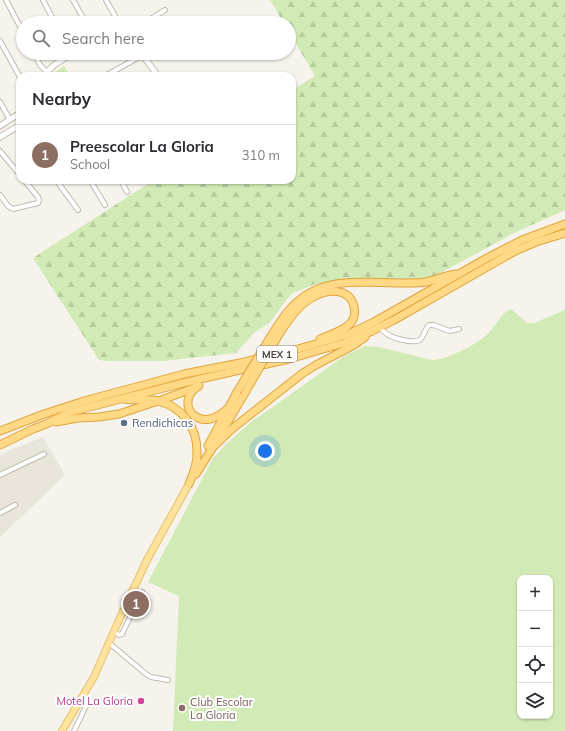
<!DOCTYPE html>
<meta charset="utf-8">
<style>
body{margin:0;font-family:Mulish,sans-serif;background:#f2f2f3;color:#2b2b33}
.controls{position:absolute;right:12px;bottom:12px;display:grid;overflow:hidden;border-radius:8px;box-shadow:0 1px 3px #0004}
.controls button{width:36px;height:36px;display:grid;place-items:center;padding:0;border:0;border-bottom:1px solid #e1e1e2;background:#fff;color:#2b2b33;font:20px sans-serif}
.you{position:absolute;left:265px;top:451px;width:14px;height:14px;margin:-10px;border:3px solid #fff;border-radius:50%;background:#1a73e8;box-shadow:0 0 0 6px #1a73e833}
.badge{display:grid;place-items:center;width:26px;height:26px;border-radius:50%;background:#fc3f1d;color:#fff;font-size:13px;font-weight:700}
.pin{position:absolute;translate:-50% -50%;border:2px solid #fff;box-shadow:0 1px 4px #0006}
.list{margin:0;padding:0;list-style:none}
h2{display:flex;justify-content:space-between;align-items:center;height:52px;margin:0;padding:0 16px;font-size:17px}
h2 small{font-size:13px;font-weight:400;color:#7c7c81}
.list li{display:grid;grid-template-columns:26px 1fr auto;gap:12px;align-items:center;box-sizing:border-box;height:60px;padding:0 16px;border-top:1px solid #e1e1e2}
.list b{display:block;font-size:15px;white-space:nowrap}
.list p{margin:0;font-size:13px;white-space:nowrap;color:#7c7c81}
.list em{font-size:13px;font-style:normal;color:#7c7c81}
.icon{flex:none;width:22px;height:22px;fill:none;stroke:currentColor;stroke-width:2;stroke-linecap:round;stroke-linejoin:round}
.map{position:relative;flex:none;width:565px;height:731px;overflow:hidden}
.search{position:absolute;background:#fff;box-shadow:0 1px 3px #0004;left:16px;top:16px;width:280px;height:44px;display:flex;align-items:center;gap:10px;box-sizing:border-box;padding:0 14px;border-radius:22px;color:#7c7c81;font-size:15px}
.panel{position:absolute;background:#fff;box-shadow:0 1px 3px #0004;left:16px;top:72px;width:280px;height:112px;border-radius:12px}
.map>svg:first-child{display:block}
.residential{fill:#eae5da}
.green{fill:#d2eab5;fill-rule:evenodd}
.forest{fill:url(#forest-firs)}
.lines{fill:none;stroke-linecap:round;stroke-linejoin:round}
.minor-casing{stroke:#c2bbae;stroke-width:6}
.tertiary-casing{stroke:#c2bbae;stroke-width:7}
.primary-casing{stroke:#e6c16a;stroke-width:8}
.trunk-casing{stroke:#e0a43c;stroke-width:9}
.minor{stroke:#fff;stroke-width:4}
.tertiary{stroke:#fff;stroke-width:5}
.primary{stroke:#ffe39c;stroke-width:6}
.trunk{stroke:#ffd985;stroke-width:7}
.trunk-bridge-casing{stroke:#e0a43c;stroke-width:9;stroke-linecap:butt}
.trunk-bridge{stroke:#ffd985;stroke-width:7}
.service-dot{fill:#5c6f8a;stroke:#fff;stroke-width:1.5}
.hotel-dot{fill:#d1479c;stroke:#fff;stroke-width:1.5}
.education-dot{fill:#8d6e63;stroke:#fff;stroke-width:1.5}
.labels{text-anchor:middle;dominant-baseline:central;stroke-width:4;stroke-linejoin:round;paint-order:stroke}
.shield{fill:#fff;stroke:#817c74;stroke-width:1}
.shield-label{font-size:10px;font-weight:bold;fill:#4b4439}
.service-label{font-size:11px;fill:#4e5e75;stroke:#fff;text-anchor:start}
.hotel-label{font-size:11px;fill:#b23c85;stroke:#fff;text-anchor:end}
.education-label{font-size:11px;fill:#785e54;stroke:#fff;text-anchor:start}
</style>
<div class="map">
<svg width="565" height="731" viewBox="0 0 565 731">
<defs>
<pattern id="forest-firs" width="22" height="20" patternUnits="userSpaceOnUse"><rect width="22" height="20" fill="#d2eab5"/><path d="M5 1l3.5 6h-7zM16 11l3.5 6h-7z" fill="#b6ca9c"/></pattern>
</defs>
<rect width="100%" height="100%" fill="#f6f3ec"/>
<path class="residential" d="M43 437 65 475 0 537V456L8 451Z"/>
<g class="green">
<path d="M64 66 70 76H51L54 73Z"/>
<path d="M511 309 527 323H534L565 310V731H173L179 596 148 582 213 458 226 444 252 421 270 409 344 356 365 346 379 347 432 360C449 359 479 344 490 331 499 322 499 315 511 309ZM520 578H550V716H520Z"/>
</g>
<path class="forest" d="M270 0H565V210L514 233 424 282 332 285 315 284 291 294 270 322 254 333 236 353 163 361H107L99 360 33 258 154 180H292V90L315 76 289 32V23H284Z"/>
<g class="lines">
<g class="minor-casing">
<g id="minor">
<path d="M6 0 23 32"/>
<path d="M43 0 55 23"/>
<path d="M73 0 86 23"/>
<path d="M106 0 119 23"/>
<path d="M154 17 159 23"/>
<path d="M144 23 165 10"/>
<path d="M0 41 20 77"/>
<path d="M34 53 40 65 47 72"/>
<path d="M105 76 143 55"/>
<path d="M0 102 10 120"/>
<path d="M0 151 20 175"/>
<path d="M56 180 78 210"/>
<path d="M90 180 105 205"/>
<path d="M121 180 127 192"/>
<path d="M0 195 8 206 13 209 38 203 39 200 38 197 24 180"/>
<path d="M379 327C381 329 384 332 387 334 393 338 415 345 421 339 424 335 425 329 429 325H433L450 331 459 329"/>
<path d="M0 475 44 454"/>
<path d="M0 513 15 505"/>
<path d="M114 632 119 635 122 634 142 592"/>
<path d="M109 643 146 674 151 677 168 680"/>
<path d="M74 731 88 702 87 699 83 696"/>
</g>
</g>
<g class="tertiary-casing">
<g id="tertiary">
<path d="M141 53 158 76"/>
<path d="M45 76C50 65 64 59 74 53"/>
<path d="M0 126 20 113"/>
<path d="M0 137 20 125"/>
</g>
</g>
<g class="primary-casing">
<path id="primary" d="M62 731 94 677 118 622 147 560 189 484"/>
</g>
<g class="trunk-casing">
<g id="trunk">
<path d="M271 336C279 324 286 311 297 302 328 274 370 284 408 283 414 283 421 283 426 282 436 280 446 275 456 274"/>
<path d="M278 336C288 321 298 304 315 296 329 289 349 288 354 306 355 311 355 317 352 321 347 330 329 335 320 339"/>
<path d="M196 388C179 401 191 423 210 419 217 418 224 412 230 407"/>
<path d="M124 399C135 401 147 398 158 401 182 407 197 426 197 452 198 463 193 474 189 484"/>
<path d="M56 422 78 418 99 417 119 414 167 398 199 386"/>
<path d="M0 431 44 414 84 401 184 374 240 363 298 349 333 339 353 332 374 322 487 258 522 240 565 224"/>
<path d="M0 445 33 429 46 424 70 412 187 382 289 359 344 343 372 331 394 320 515 251 536 242 565 233"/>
<path d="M208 446 237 392"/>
<path d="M213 447 233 428 303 373 316 365 354 345 365 337"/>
<path d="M196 474 213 447 246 391"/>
</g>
</g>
<use href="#minor" class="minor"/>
<use href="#tertiary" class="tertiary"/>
<use href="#primary" class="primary"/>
<use href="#trunk" class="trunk"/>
<g class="trunk-bridge-casing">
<g id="trunk-bridge">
<path d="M246 391 278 336"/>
<path d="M237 392 271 336"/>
</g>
</g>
<use href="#trunk-bridge" class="trunk-bridge"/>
</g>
<circle class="service-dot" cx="124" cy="423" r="4"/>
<circle class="hotel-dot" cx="141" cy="701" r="4"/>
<circle class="education-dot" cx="182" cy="708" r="4"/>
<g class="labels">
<rect class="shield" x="257" y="346" width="40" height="16" rx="3"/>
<g class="shield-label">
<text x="277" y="354">MEX 1</text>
</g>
<g class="service-label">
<text x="132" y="423">Rendichicas</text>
</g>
<g class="hotel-label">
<text x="133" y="701">Motel La Gloria</text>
</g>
<g class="education-label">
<text x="190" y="702">Club Escolar<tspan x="190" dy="13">La Gloria</tspan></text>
</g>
</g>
</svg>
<div class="controls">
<button>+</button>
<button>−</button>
<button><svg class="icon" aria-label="locate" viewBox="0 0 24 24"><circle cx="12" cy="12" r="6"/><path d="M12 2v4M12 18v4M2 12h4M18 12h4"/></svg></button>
<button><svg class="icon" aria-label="layers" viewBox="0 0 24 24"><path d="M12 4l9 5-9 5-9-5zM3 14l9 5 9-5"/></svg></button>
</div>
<div class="you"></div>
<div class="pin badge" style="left:136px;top:604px;background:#8d6e63">1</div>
<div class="search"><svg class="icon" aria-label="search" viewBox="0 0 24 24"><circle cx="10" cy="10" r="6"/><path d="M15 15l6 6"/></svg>Search here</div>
<section class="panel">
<h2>Nearby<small></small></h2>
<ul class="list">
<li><span class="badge" style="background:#8d6e63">1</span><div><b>Preescolar La Gloria</b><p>School</p></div><em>310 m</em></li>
</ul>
</section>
</div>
